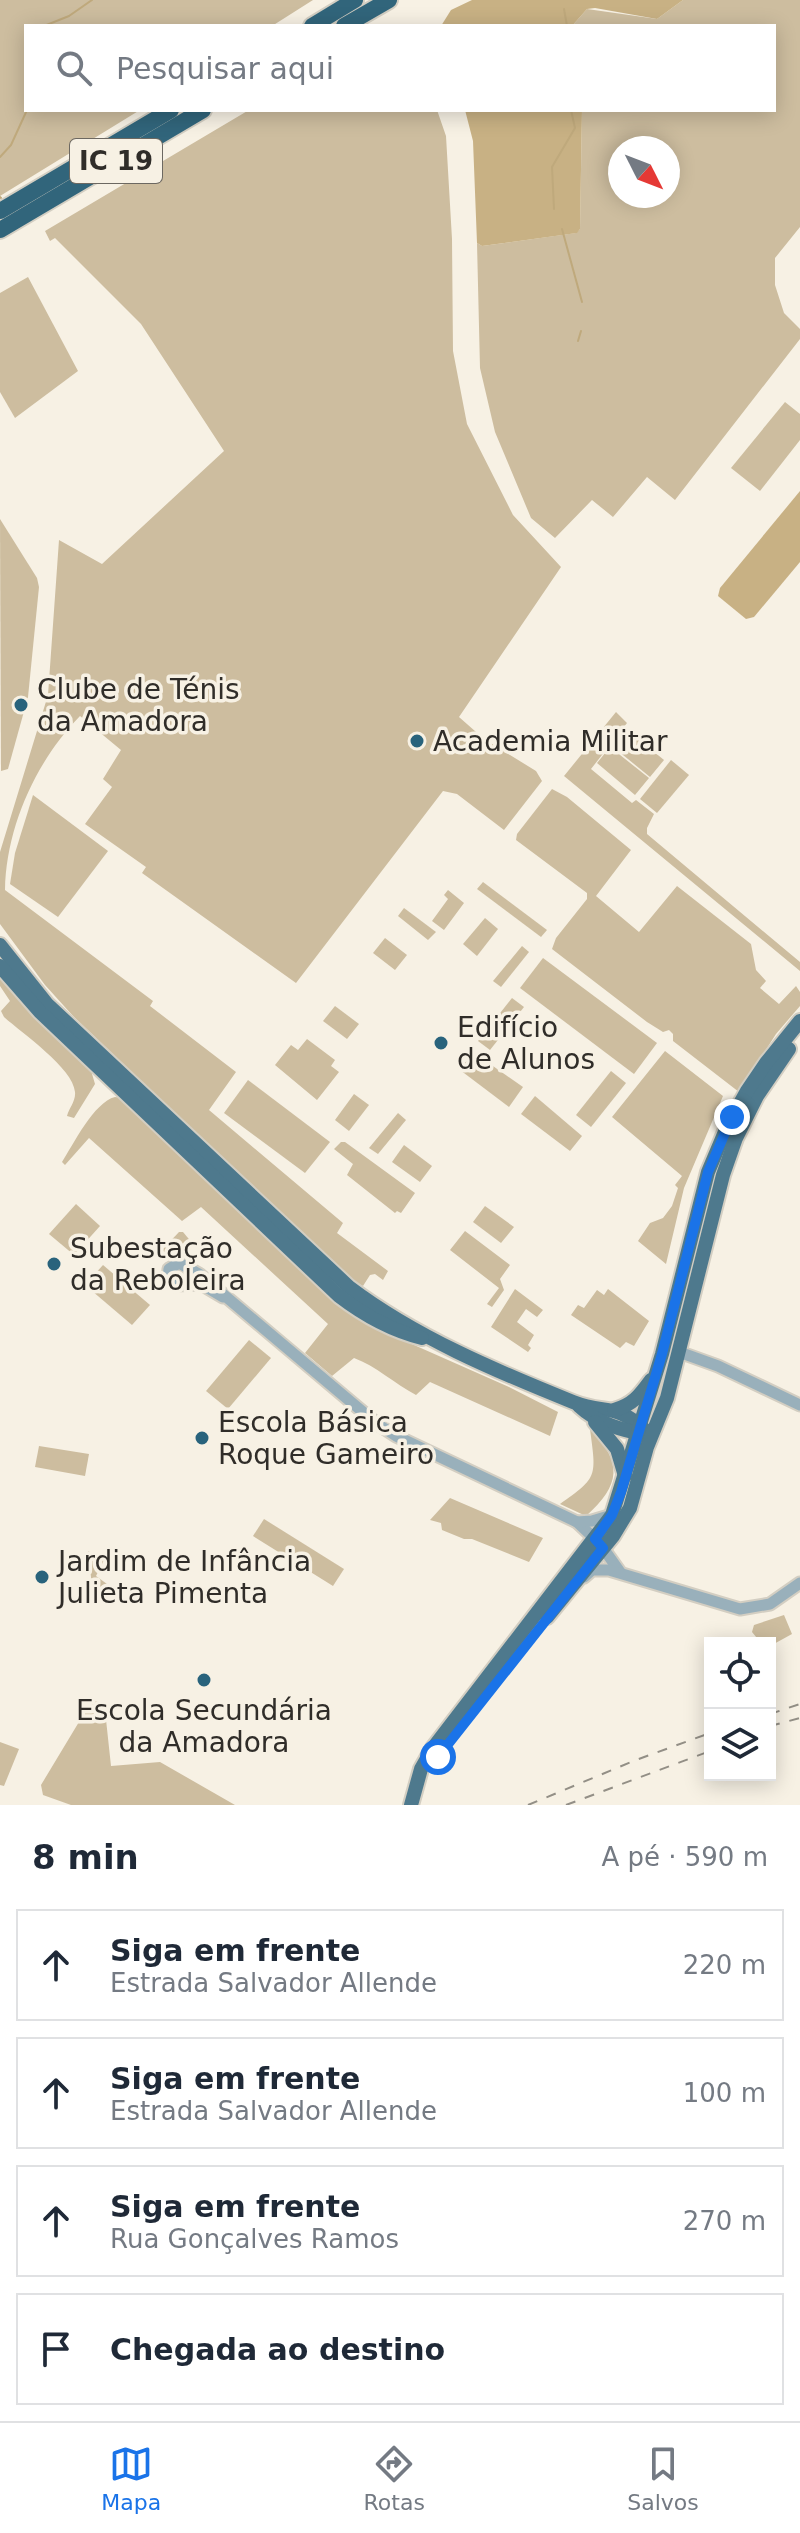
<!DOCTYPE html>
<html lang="pt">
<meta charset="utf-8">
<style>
body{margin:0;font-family:"DejaVu Sans",sans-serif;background:#f6f6f7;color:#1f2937}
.controls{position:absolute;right:24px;bottom:24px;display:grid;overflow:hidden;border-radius:0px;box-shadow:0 4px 20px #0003}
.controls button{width:72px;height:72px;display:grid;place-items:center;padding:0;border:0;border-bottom:2px solid #e0e1e3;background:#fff;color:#1f2937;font:40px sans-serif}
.compass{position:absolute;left:608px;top:136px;width:72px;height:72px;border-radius:50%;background:#fff;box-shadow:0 4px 20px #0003;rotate:132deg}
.stop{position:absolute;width:24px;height:24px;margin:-18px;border:6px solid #1a73e8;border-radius:50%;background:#fff}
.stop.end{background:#1a73e8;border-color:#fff;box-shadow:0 2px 8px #0008}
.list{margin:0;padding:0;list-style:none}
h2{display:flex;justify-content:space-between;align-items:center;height:104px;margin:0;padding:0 32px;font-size:34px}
h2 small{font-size:26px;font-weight:400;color:#747a83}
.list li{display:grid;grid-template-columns:52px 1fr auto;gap:24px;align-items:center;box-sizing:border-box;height:112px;margin:0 16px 16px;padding:0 16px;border:2px solid #e0e1e3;border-radius:0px}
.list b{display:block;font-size:30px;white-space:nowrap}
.list p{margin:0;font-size:26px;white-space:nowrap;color:#747a83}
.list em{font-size:26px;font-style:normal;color:#747a83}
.icon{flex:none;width:44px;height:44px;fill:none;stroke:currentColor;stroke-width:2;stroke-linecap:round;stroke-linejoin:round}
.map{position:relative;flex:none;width:800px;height:1805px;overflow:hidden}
.search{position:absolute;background:#fff;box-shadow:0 4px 20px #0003;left:24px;right:24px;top:24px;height:88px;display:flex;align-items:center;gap:20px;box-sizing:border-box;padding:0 28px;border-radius:0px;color:#747a83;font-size:30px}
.sheet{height:616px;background:#fff}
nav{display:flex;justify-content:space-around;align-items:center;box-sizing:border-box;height:112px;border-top:2px solid #e0e1e3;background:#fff;font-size:22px;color:#747a83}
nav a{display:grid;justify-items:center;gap:4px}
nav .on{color:#1a73e8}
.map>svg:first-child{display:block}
.green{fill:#cdbd9f;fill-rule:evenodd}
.forest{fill:#c8b184}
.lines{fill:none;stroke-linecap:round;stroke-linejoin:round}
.stream{stroke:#bfa97c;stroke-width:2}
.minor-casing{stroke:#d3cec2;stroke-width:15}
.major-casing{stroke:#d3cec2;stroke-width:18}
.highway-casing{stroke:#d3cec2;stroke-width:20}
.minor{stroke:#99b0bb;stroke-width:11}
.major{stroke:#4e798d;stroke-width:14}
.highway{stroke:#31657b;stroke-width:16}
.rail{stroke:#938f86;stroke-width:2;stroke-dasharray:10 10;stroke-linecap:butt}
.route{stroke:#1a73e8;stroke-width:10}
.poi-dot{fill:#29637c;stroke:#f7f1e4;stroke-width:3}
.labels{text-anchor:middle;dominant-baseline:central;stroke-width:7;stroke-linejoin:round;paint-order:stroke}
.shield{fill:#f7f1e4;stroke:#6c6861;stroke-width:2}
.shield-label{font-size:26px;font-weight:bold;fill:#302d29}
.poi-label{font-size:28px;fill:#302d29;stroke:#f7f1e4;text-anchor:start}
</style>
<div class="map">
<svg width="800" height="1805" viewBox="0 0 800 1805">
<rect width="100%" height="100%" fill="#f7f1e4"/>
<g class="green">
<path d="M0 0H313L272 26H26V110H140L0 196Z"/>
<path d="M683 0H800V227L775 258V285L784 313 800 329V339L675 500 647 477 613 517 592 500 555 538 531 518 495 432 480 368 477 243 482 246 576 233 580 229 582 110H774V26H572L587 9 657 19ZM620 148H668V196H620Z"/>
<path d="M249 110H437L446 136 452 239 453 351 467 424 513 515 561 567 459 717 484 739 536 771 542 781 504 830 457 794 443 791 296 983 142 873 146 867 85 824 112 787 103 779 121 750 80 716C36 761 6 827 5 890L153 1001 150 1006 236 1072 209 1110 343 1223 337 1233 388 1271 383 1280 375 1274 370 1275 363 1286 348 1278 73 1016 45 985 0 924V852L48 695 59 540 102 564 224 451 141 324 55 238 50 241 45 231Z"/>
<path d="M28 277 78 371 15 418 0 392V293Z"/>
<path d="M785 402 800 414V440L760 491 731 468Z"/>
<path d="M0 519 37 578 39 587 28 697 8 769 1 771Z"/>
<path d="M616 712 627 723 591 769 632 803 636 800 654 814 647 828V834L800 962V971L564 776Z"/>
<path d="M626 729 664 760 650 777 612 746Z"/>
<path d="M610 747 649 778 635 795 597 763Z"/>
<path d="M671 760 689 775 657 813 640 799Z"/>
<path d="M552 789 567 797 631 850 596 896 639 932 677 886 751 944 756 970 766 981 760 988 779 1004 796 986 800 992V1006L776 1034 739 1092 673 1041V1034L669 1030 663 1032 647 1022 552 949 556 938 587 899V893L516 840 517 834Z"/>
<path d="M33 795 108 851 58 917 10 884 15 853Z"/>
<path d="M483 882 547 930 541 937 477 889Z"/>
<path d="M448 890 464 903 444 930 432 921 448 899 444 895Z"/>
<path d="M404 908 436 932 428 940 398 916Z"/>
<path d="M485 918 498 929 477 956 463 944Z"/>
<path d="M385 938 407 955 395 970 373 953Z"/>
<path d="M522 946 529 952 501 987 493 981Z"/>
<path d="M543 958 657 1043 634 1074 520 988Z"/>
<path d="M0 975 90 1067 95 1084 74 1118 67 1116C69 1108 76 1101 75 1092 73 1068 23 1034 4 1017L1 1011 10 1001 0 986Z"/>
<path d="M512 998 524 1007 490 1050 478 1041Z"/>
<path d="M335 1006 359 1024 347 1039 323 1021Z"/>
<path d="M307 1039 335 1060 331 1066 339 1072 317 1100 275 1065 291 1045 298 1050Z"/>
<path d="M665 1051 723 1096 684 1188 666 1264 638 1241 650 1223 663 1218 672 1206 678 1188 675 1185 682 1176 612 1117Z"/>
<path d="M473 1052 523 1087 509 1107 460 1070Z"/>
<path d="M611 1071 626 1083 591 1127 576 1115Z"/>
<path d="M248 1080 330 1142 305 1173 224 1113Z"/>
<path d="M354 1094 369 1105 349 1131 335 1120Z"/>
<path d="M535 1096 582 1136 570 1151 521 1114Z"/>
<path d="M115 1097 123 1098 396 1337 509 1387 558 1412 550 1436 430 1382 416 1395C395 1384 376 1366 354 1358L332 1376 305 1353 328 1324 201 1207 182 1221 89 1138 65 1165 62 1162C73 1145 94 1102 115 1097Z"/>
<path d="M398 1113 406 1120 378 1154 369 1148Z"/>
<path d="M341 1142H345L415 1193 401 1213 397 1211 395 1213 347 1175 353 1164 334 1149Z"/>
<path d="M404 1145 432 1166 420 1182 392 1162Z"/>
<path d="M76 1204 100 1226 74 1255 49 1234Z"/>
<path d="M485 1206 514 1227 501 1243 473 1222Z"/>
<path d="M465 1231 510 1265 500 1279 504 1290 492 1307 487 1304 499 1288 450 1250Z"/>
<path d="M179 1232H183L193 1244 182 1257 168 1255 162 1250Z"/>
<path d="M103 1265 150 1305 132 1325 85 1285Z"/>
<path d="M515 1289 543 1310 537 1317 526 1309 517 1322 534 1335 528 1345 531 1348 528 1352 491 1327Z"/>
<path d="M608 1289 649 1321 634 1346 626 1342 620 1348 571 1315 578 1305 584 1308 597 1290 604 1295Z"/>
<path d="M249 1340 271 1358 228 1409 206 1391Z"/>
<path d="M590 1429C623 1462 621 1485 586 1516L560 1504C599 1477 596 1476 590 1429Z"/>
<path d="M39 1446 89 1454 85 1476 35 1467Z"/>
<path d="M450 1498 543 1538 529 1562 472 1539H464L442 1530 441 1523 430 1520Z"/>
<path d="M264 1519 344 1569 333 1586 253 1536Z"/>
<path d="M88 1551 104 1560 96 1576 107 1584 94 1603Z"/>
<path d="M784 1615 792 1634 772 1645 774 1652 770 1653V1643H761L752 1632 754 1625Z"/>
<path d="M104 1701 111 1766 160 1762 235 1805H71L43 1795 41 1785 91 1702Z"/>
<path d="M0 1742 19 1749 4 1786 0 1785Z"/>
</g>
<g class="forest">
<path d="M472 0H683L657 19 595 8 587 9 572 26H441L451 10Z"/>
<path d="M465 110H582L580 229 577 233 482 246 477 243 473 141Z"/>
<path d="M800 491V562L754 617 746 619 718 596 720 588Z"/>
</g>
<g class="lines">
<g class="stream">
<path d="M564 9 567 26"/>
<path d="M44 26 69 16 92 0"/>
<path d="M0 157 11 145 27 110"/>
<path d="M0 197 1 198"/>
<path d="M554 209 552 167 575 128 571 110"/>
<path d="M562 229 582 302"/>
<path d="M578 341 581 331"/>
</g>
<g class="minor-casing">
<g id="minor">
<path d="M223 1297 201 1284 175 1285 168 1277 169 1269 179 1263 199 1274 376 1423 396 1436 577 1522 595 1539"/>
<path d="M679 1352 718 1366 800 1405"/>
<path d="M577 1522 592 1521 612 1515"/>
<path d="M603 1548 620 1572"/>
<path d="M584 1577 592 1570H609L740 1609 770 1604 800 1583"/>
</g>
</g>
<g class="major-casing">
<g id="major">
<path d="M0 945 47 1004 349 1287C415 1337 496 1371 573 1402 606 1415 615 1402 645 1430"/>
<path d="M0 966 40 1012 339 1296C365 1316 390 1330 422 1338"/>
<path d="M579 1406C598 1424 622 1430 647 1435"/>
<path d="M614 1410C633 1405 640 1395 651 1380"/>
<path d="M595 1422 617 1449 625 1476"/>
<path d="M547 1617 613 1536 630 1508 647 1447 667 1398 723 1175 736 1138 757 1096 789 1049"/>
<path d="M411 1805 421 1769 433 1748 612 1515 662 1354 708 1172 727 1127 747 1091 766 1063 800 1021"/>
</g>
</g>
<g class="highway-casing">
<g id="highway">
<path d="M312 26 355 0"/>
<path d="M344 26 389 0"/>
<path d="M0 211 171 110"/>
<path d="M0 230 203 110"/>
</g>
</g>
<use href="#minor" class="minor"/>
<use href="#major" class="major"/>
<use href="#highway" class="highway"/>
<g class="rail">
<path d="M770 1714 800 1704"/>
<path d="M770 1726 800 1718"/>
<path d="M528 1805 636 1760 710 1733"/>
<path d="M566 1805 710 1751"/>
</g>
</g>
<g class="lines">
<path class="route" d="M438 1757 603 1548 595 1539 612 1515 621 1492 662 1354 708 1172 732 1117"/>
</g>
<g class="poi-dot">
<circle cx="21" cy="705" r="8"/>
<circle cx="417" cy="741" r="8"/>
<circle cx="441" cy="1043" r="8"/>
<circle cx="54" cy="1264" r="8"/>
<circle cx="202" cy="1438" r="8"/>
<circle cx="42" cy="1577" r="8"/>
<circle cx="204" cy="1680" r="8"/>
</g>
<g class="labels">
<rect class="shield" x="70" y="139" width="92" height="44" rx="6"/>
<g class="shield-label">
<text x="116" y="161">IC 19</text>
</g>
<g class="poi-label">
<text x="37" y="689">Clube de Ténis<tspan x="37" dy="32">da Amadora</tspan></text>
<text x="433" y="741">Academia Militar</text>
<text x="457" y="1027">Edifício<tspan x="457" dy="32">de Alunos</tspan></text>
<text x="70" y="1248">Subestação<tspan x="70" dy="32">da Reboleira</tspan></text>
<text x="218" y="1422">Escola Básica<tspan x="218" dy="32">Roque Gameiro</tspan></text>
<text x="58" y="1561">Jardim de Infância<tspan x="58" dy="32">Julieta Pimenta</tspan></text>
<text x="204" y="1710" text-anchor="middle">Escola Secundária<tspan x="204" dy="32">da Amadora</tspan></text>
</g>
</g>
</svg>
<div class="controls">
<button><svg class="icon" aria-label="locate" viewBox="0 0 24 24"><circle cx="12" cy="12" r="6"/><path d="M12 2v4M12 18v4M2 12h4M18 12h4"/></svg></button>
<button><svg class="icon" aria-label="layers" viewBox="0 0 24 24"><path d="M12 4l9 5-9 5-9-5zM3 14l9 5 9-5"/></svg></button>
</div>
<svg class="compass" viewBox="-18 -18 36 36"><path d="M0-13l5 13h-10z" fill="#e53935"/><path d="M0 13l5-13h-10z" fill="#747a83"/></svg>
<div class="stop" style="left:438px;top:1757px"></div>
<div class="stop end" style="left:732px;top:1117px"></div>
<div class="search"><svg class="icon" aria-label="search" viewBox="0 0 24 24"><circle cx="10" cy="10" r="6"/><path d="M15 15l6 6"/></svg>Pesquisar aqui</div>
</div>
<section class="sheet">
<h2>8 min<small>A pé · 590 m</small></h2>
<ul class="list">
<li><svg class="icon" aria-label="ahead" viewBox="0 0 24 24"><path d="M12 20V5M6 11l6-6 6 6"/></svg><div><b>Siga em frente</b><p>Estrada Salvador Allende</p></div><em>220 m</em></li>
<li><svg class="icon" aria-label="ahead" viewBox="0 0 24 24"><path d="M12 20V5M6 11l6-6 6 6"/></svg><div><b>Siga em frente</b><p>Estrada Salvador Allende</p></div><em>100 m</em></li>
<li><svg class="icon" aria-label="ahead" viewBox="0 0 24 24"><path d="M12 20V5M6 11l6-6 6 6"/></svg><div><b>Siga em frente</b><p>Rua Gonçalves Ramos</p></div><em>270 m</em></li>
<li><svg class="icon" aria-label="arrive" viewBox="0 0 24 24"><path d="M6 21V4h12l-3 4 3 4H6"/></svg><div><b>Chegada ao destino</b></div></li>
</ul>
</section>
<nav>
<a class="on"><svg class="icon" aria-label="map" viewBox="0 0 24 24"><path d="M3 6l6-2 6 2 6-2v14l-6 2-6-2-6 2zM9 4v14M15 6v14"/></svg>Mapa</a>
<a><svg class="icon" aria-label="directions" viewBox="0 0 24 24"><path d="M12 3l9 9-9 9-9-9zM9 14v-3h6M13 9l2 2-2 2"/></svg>Rotas</a>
<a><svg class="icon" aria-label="saved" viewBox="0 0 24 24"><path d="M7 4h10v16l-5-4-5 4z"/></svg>Salvos</a>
</nav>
